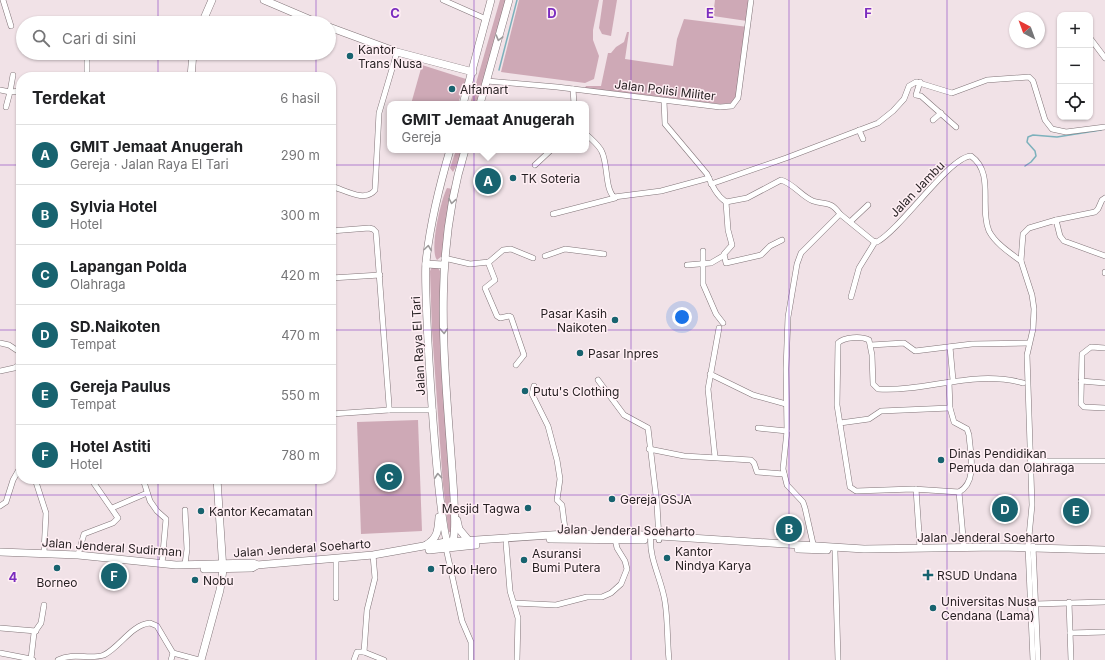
<!DOCTYPE html>
<html lang="id">
<meta charset="utf-8">
<style>
body{margin:0;font-family:Inter,sans-serif;background:#f2f2f2;color:#202124}
.controls{position:absolute;right:12px;top:12px;display:grid;overflow:hidden;border-radius:8px;box-shadow:0 1px 3px #0004}
.controls button{width:36px;height:36px;display:grid;place-items:center;padding:0;border:0;border-bottom:1px solid #e0e0e0;background:#fff;color:#202124;font:20px sans-serif}
.compass{position:absolute;left:1009px;top:12px;width:36px;height:36px;border-radius:50%;background:#fff;box-shadow:0 1px 3px #0004;rotate:319deg}
.you{position:absolute;left:682px;top:317px;width:14px;height:14px;margin:-10px;border:3px solid #fff;border-radius:50%;background:#1a73e8;box-shadow:0 0 0 6px #1a73e833}
.badge{display:grid;place-items:center;width:26px;height:26px;border-radius:50%;background:#18636f;color:#fff;font-size:13px;font-weight:700}
.pin{position:absolute;translate:-50% -50%;border:2px solid #fff;box-shadow:0 1px 4px #0006}
.popup{position:absolute;left:387px;top:101px;width:202px;height:52px;box-sizing:border-box;display:grid;place-content:center;border-radius:8px;background:#fff;filter:drop-shadow(0 1px 3px #0005);font-size:13px;white-space:nowrap;color:#757577}
.popup b{font-size:15px;color:#202124}
.popup::after{content:'';position:absolute;left:50%;top:100%;margin-left:-8px;border:8px solid transparent;border-top-color:#fff}
.list{margin:0;padding:0;list-style:none}
h2{display:flex;justify-content:space-between;align-items:center;height:52px;margin:0;padding:0 16px;font-size:17px}
h2 small{font-size:13px;font-weight:400;color:#757577}
.list li{display:grid;grid-template-columns:26px 1fr auto;gap:12px;align-items:center;box-sizing:border-box;height:60px;padding:0 16px;border-top:1px solid #e0e0e0}
.list b{display:block;font-size:15px;white-space:nowrap}
.list p{margin:0;font-size:13px;white-space:nowrap;color:#757577}
.list em{font-size:13px;font-style:normal;color:#757577}
.icon{flex:none;width:22px;height:22px;fill:none;stroke:currentColor;stroke-width:2;stroke-linecap:round;stroke-linejoin:round}
.map{position:relative;flex:none;width:1105px;height:660px;overflow:hidden}
.search{position:absolute;background:#fff;box-shadow:0 1px 3px #0004;left:16px;top:16px;width:320px;height:44px;display:flex;align-items:center;gap:10px;box-sizing:border-box;padding:0 14px;border-radius:22px;color:#757577;font-size:15px}
.panel{position:absolute;background:#fff;box-shadow:0 1px 3px #0004;left:16px;top:72px;width:320px;height:412px;border-radius:16px}
.map>svg:first-child{display:block}
.green{fill:#cea9b6}
.lines{fill:none;stroke-linecap:round;stroke-linejoin:round}
.stream{stroke:#7cb1bc;stroke-width:1.5}
.minor-casing{stroke:#817478;stroke-width:6}
.major-casing{stroke:#817478;stroke-width:8}
.minor{stroke:#fff;stroke-width:5}
.major{stroke:#fff;stroke-width:7}
.oneway{stroke:#9d9a9b}
.grid{fill:none;stroke:#7b2cbf;stroke-width:1;stroke-opacity:0.55}
.poi-dot{fill:#18636f;stroke:#ffeff4;stroke-width:1.5}
.labels{text-anchor:middle;dominant-baseline:central;stroke-width:3;stroke-linejoin:round;paint-order:stroke}
.poi-label{font-size:12px;fill:#251f21;stroke:#ffeff4;text-anchor:start}
.street-label{font-size:12px;fill:#251f21;stroke:#ffeff4}
.grid-label{font-size:13px;text-anchor:middle;font-weight:bold;fill:#7b2cbf;stroke:#ffeff4;stroke-width:3;stroke-linejoin:round;paint-order:stroke}
</style>
<div class="map">
<svg width="1105" height="660" viewBox="0 0 1105 660">
<rect width="100%" height="100%" fill="#f1e2e7"/>
<g class="green">
<path d="M500 0H508L478 104H470Z"/>
<path d="M519 0H599L593 30V40L599 56 594 79 585 83 501 72Z"/>
<path d="M603 0H617L611 36 602 34 599 28Z"/>
<path d="M715 0H750L747 21 713 16Z"/>
<path d="M684 19 748 27 739 95 733 103 720 104 585 88 586 86H601L608 53H611L616 47 624 42 627 32H629L625 59 673 66 677 39Z"/>
<path d="M422 65 466 79 458 104H411Z"/>
<path d="M456 150H465L453 172 450 168Z"/>
<path d="M447 188 453 189 442 256 437 260C429 250 441 199 447 188Z"/>
<path d="M432 267 438 268 440 271 441 332 452 532H449L448 528 443 485 432 331 430 271Z"/>
<path d="M418 420 422 531 361 534 357 422Z"/>
</g>
<g class="lines">
<g class="stream">
<path d="M499 70 517 0"/>
<path d="M1025 166 1031 162 1036 156 1035 151 1027 142 1028 137 1033 135 1057 137 1101 130"/>
</g>
<g class="minor-casing">
<g id="minor">
<path d="M3 0 11 26"/>
<path d="M443 0 486 19"/>
<path d="M148 23H152"/>
<path d="M1090 38 1105 58"/>
<path d="M87 77V53"/>
<path d="M487 81 557 87 720 107 732 106 738 98 751 0"/>
<path d="M920 82 916 95 921 96 956 127"/>
<path d="M573 89 574 104"/>
<path d="M0 90 10 92 13 75"/>
<path d="M664 101 665 124 707 174C712 185 716 195 726 202L747 198 781 180C794 184 801 196 813 201 825 205 830 200 840 214L801 253 797 264 788 317 786 369 787 431 783 469 787 485 803 502 805 508 814 548"/>
<path d="M6 107 10 92 21 91"/>
<path d="M933 120 941 113"/>
<path d="M859 130 863 139"/>
<path d="M586 134C592 140 599 145 602 152 608 165 605 189 614 197L661 191 709 178"/>
<path d="M535 165 551 150"/>
<path d="M711 184 786 158 878 123 893 111 904 99 909 86 916 82 952 93 987 80 1029 77 1033 81 1045 120 1052 129 1066 132 1105 127"/>
<path d="M331 186C345 190 365 203 375 190L379 113 397 52"/>
<path d="M726 202 728 230 732 245 724 254 726 263 761 255 770 246 782 240"/>
<path d="M553 214 615 198"/>
<path d="M840 214 873 241 877 242C902 228 949 157 971 156 995 173 979 207 989 231 995 243 1010 253 1021 261"/>
<path d="M1056 220 1095 212 1098 209 1102 200 1105 198"/>
<path d="M850 222 868 205"/>
<path d="M331 231 369 228 373 229 376 232 389 405V410L331 414"/>
<path d="M703 251V284L716 314 723 323"/>
<path d="M545 256 565 249 604 254"/>
<path d="M444 258 470 264 489 262 503 250 511 249 533 258"/>
<path d="M488 262 495 280 485 288 497 316 500 318 509 316 511 317 524 355 516 365"/>
<path d="M687 265 711 263 723 256"/>
<path d="M1105 272V273"/>
<path d="M331 278 380 275"/>
<path d="M851 297 859 268 875 242"/>
<path d="M0 343 9 345 21 353"/>
<path d="M871 345 904 343 915 351 972 344 1029 343"/>
<path d="M950 347 953 380"/>
<path d="M1105 348 1091 347 1082 354 1081 398V404L1084 407 1105 408"/>
<path d="M0 371 14 368 21 364"/>
<path d="M710 374 753 395 786 404"/>
<path d="M598 380 624 415 648 428 657 504 659 540"/>
<path d="M1081 381 1105 383"/>
<path d="M949 382 950 408 954 422 967 429 969 435C970 452 978 482 959 492"/>
<path d="M534 386 532 394 548 426 557 460 560 479 557 500 562 505 566 537"/>
<path d="M389 410H433"/>
<path d="M840 423 869 419 881 411 950 408"/>
<path d="M758 428 787 431"/>
<path d="M649 449 684 456 751 460 754 463 757 472 784 474"/>
<path d="M715 457 708 389 719 328"/>
<path d="M1031 461H1105"/>
<path d="M35 479 46 513 44 552"/>
<path d="M143 479 150 501 157 511 166 519 162 564"/>
<path d="M916 489 920 548"/>
<path d="M0 506 6 502 13 480 21 466"/>
<path d="M112 508 147 493"/>
<path d="M651 536C648 557 662 580 665 602 668 621 667 640 669 660"/>
<path d="M506 543 510 591 518 618 517 660"/>
<path d="M1033 546 1038 660"/>
<path d="M446 548 462 621 471 642V660"/>
<path d="M964 548 959 492 913 489 856 491 850 487 837 405 838 343C844 337 861 336 869 340L872 355 873 384 878 389C928 392 974 369 1023 383"/>
<path d="M835 551 838 660"/>
<path d="M78 555 84 534 113 523 118 518 91 479"/>
<path d="M336 558V598"/>
<path d="M185 564 187 549 185 510"/>
<path d="M1069 602 1071 660"/>
<path d="M514 603 556 605 587 597H602L611 593 621 584 627 569 625 561 617 548 615 539"/>
<path d="M1035 604 1105 602"/>
<path d="M0 628 36 631"/>
<path d="M1070 633 1105 632"/>
<path d="M364 652 367 610 375 578 373 555"/>
<path d="M0 653 31 659"/>
<path d="M33 660 31 659 34 633 41 623 44 605"/>
<path d="M58 660C73 652 90 660 104 655 120 647 131 625 150 623L157 626 173 653 199 660"/>
<path d="M171 660 173 653"/>
<path d="M354 660 357 652H364L384 660"/>
<path d="M1033 660 1028 547 1032 505 1027 355 1033 329 1034 309 1032 295 1021 261 1023 234 1029 228 1056 220 1060 236 1064 241 1105 256"/>
</g>
</g>
<g class="major-casing">
<g id="major">
<path d="M264 0 318 23"/>
<path d="M202 23 212 0"/>
<path d="M329 27 397 52 473 72"/>
<path d="M191 77 193 53"/>
<path d="M463 104 491 0"/>
<path d="M480 104 509 0"/>
<path d="M426 264 443 265"/>
<path d="M457 520 459 529 469 541"/>
<path d="M550 539 644 540"/>
<path d="M451 544C457 538 454 508 454 498 447 381 429 265 465 150"/>
<path d="M426 545C438 538 438 530 439 517"/>
<path d="M449 545C438 535 423 290 426 262 430 224 439 187 450 150"/>
<path d="M798 549 827 550"/>
<path d="M429 550 476 545"/>
<path d="M0 552 78 555 176 565 253 563 257 565 373 555 446 542 566 534H628L864 549 999 547 1105 550"/>
<path d="M204 569 252 568 257 565"/>
<path d="M201 660 220 590 223 570 217 479"/>
</g>
</g>
<use href="#minor" class="minor"/>
<use href="#major" class="major"/>
</g>
<defs><path id="oneway-chevron" d="M-2-3.5L2.5 0L-2 3.5" fill="none" stroke-width="1.6" stroke-linecap="round" stroke-linejoin="round"/></defs>
<g class="oneway">
<use href="#oneway-chevron" transform="translate(499 38) rotate(105)"/>
<use href="#oneway-chevron" transform="translate(452 201) rotate(99)"/>
<use href="#oneway-chevron" transform="translate(428 248) rotate(-82)"/>
<use href="#oneway-chevron" transform="translate(444 331) rotate(87)"/>
<use href="#oneway-chevron" transform="translate(438 476) rotate(-95)"/>
</g>
<path class="grid" d="M158 0V23M316 0V23M474 0V660M631 0V660M789 0V660M947 0V660M158 53V77M316 53V77M0 165H21M331 165H1105M0 330H21M331 330H1105M158 479V660M316 479V660M0 495H1105"/>
<g class="poi-dot">
<circle cx="350" cy="56" r="4"/>
<circle cx="452" cy="89" r="4"/>
<circle cx="513" cy="178" r="4"/>
<circle cx="615" cy="320" r="4"/>
<circle cx="580" cy="353" r="4"/>
<circle cx="525" cy="391" r="4"/>
<circle cx="941" cy="460" r="4"/>
<circle cx="612" cy="499" r="4"/>
<circle cx="528" cy="508" r="4"/>
<circle cx="201" cy="511" r="4"/>
<circle cx="667" cy="558" r="4"/>
<circle cx="524" cy="560" r="4"/>
<circle cx="57" cy="568" r="4"/>
<circle cx="431" cy="569" r="4"/>
<path d="M926 569h4v4h4v4h-4v4h-4v-4h-4v-4h4z"/>
<circle cx="195" cy="580" r="4"/>
<circle cx="933" cy="608" r="4"/>
</g>
<g class="labels">
<g class="poi-label">
<text x="358" y="49">Kantor<tspan x="358" dy="14">Trans Nusa</tspan></text>
<text x="460" y="89">Alfamart</text>
<text x="521" y="178">TK Soteria</text>
<text x="607" y="313" text-anchor="end">Pasar Kasih<tspan x="607" dy="14">Naikoten</tspan></text>
<text x="588" y="353">Pasar Inpres</text>
<text x="533" y="391">Putu's Clothing</text>
<text x="949" y="453">Dinas Pendidikan<tspan x="949" dy="14">Pemuda dan Olahraga</tspan></text>
<text x="620" y="499">Gereja GSJA</text>
<text x="520" y="508" text-anchor="end">Mesjid Tagwa</text>
<text x="209" y="511">Kantor Kecamatan</text>
<text x="675" y="551">Kantor<tspan x="675" dy="14">Nindya Karya</tspan></text>
<text x="532" y="553">Asuransi<tspan x="532" dy="14">Bumi Putera</tspan></text>
<text x="439" y="569">Toko Hero</text>
<text x="937" y="575">RSUD Undana</text>
<text x="203" y="580">Nobu</text>
<text x="57" y="582" text-anchor="middle">Borneo</text>
<text x="941" y="601">Universitas Nusa<tspan x="941" dy="14">Cendana (Lama)</tspan></text>
</g>
<g class="street-label">
<text transform="translate(665 90) rotate(7)">Jalan Polisi Militer</text>
<text transform="translate(917 189) rotate(-46)">Jalan Jambu</text>
<text transform="translate(418 346) rotate(-93)">Jalan Raya El Tari</text>
<text transform="translate(626 530) rotate(1)">Jalan Jenderal Soeharto</text>
<text x="986" y="537">Jalan Jenderal Soeharto</text>
<text transform="translate(112 547) rotate(4)">Jalan Jenderal Sudirman</text>
<text transform="translate(302 548) rotate(-4)">Jalan Jenderal Soeharto</text>
</g>
</g>
<g class="grid-label">
<text x="395" y="18">C</text>
<text x="552" y="18">D</text>
<text x="710" y="18">E</text>
<text x="868" y="18">F</text>
<text x="13" y="582">4</text>
</g>
</svg>
<div class="controls">
<button>+</button>
<button>−</button>
<button><svg class="icon" aria-label="locate" viewBox="0 0 24 24"><circle cx="12" cy="12" r="6"/><path d="M12 2v4M12 18v4M2 12h4M18 12h4"/></svg></button>
</div>
<svg class="compass" viewBox="-18 -18 36 36"><path d="M0-13l5 13h-10z" fill="#e53935"/><path d="M0 13l5-13h-10z" fill="#757577"/></svg>
<div class="you"></div>
<div class="pin badge" style="left:488px;top:181px">A</div>
<div class="popup"><b>GMIT Jemaat Anugerah</b>Gereja</div>
<div class="pin badge" style="left:789px;top:529px">B</div>
<div class="pin badge" style="left:389px;top:477px">C</div>
<div class="pin badge" style="left:1005px;top:509px">D</div>
<div class="pin badge" style="left:1076px;top:511px">E</div>
<div class="pin badge" style="left:114px;top:576px">F</div>
<div class="search"><svg class="icon" aria-label="search" viewBox="0 0 24 24"><circle cx="10" cy="10" r="6"/><path d="M15 15l6 6"/></svg>Cari di sini</div>
<section class="panel">
<h2>Terdekat<small>6 hasil</small></h2>
<ul class="list">
<li><span class="badge">A</span><div><b>GMIT Jemaat Anugerah</b><p>Gereja · Jalan Raya El Tari</p></div><em>290 m</em></li>
<li><span class="badge">B</span><div><b>Sylvia Hotel</b><p>Hotel</p></div><em>300 m</em></li>
<li><span class="badge">C</span><div><b>Lapangan Polda</b><p>Olahraga</p></div><em>420 m</em></li>
<li><span class="badge">D</span><div><b>SD.Naikoten</b><p>Tempat</p></div><em>470 m</em></li>
<li><span class="badge">E</span><div><b>Gereja Paulus</b><p>Tempat</p></div><em>550 m</em></li>
<li><span class="badge">F</span><div><b>Hotel Astiti</b><p>Hotel</p></div><em>780 m</em></li>
</ul>
</section>
</div>
